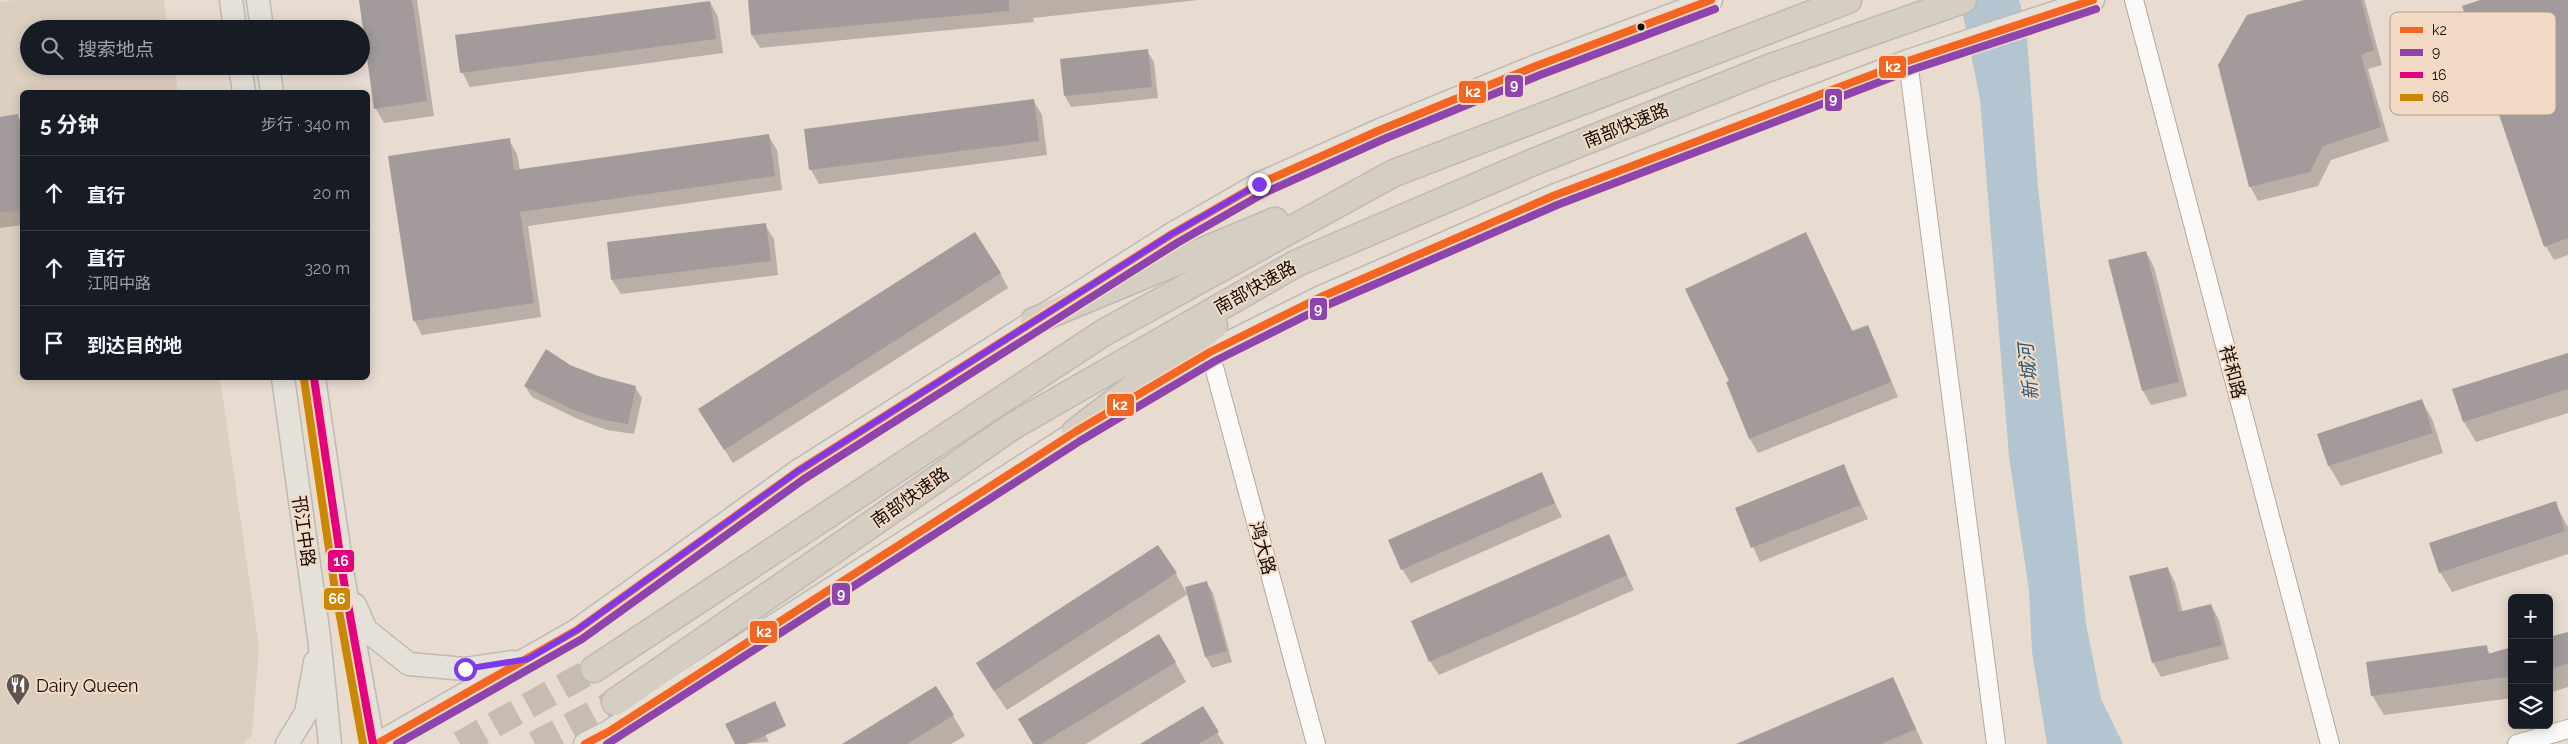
<!DOCTYPE html>
<html lang="zh">
<meta charset="utf-8">
<style>
body{margin:0;font-family:Raleway,"Noto Sans SC",sans-serif;background:#20242c;color:#f1f3f6}
.controls{position:absolute;right:15px;bottom:15px;display:grid;overflow:hidden;border-radius:8px;box-shadow:0 2px 12px #0003}
.controls button{width:45px;height:45px;display:grid;place-items:center;padding:0;border:0;border-bottom:1px solid #363941;background:#171b24;color:#f1f3f6;font:25px sans-serif}
.stop{position:absolute;width:15px;height:15px;margin:-11px;border:4px solid #7c3aed;border-radius:50%;background:#fff}
.stop.end{background:#7c3aed;border-color:#fff;box-shadow:0 1px 5px #0008}
.list{margin:0;padding:0;list-style:none}
h2{display:flex;justify-content:space-between;align-items:center;height:65px;margin:0;padding:0 20px;font-size:21px}
h2 small{font-size:16px;font-weight:400;color:#9ea1a6}
.list li{display:grid;grid-template-columns:32px 1fr auto;gap:15px;align-items:center;box-sizing:border-box;height:75px;padding:0 20px;border-top:1px solid #363941}
.list b{display:block;font-size:19px;white-space:nowrap}
.list p{margin:0;font-size:16px;white-space:nowrap;color:#9ea1a6}
.list em{font-size:16px;font-style:normal;color:#9ea1a6}
.icon{flex:none;width:28px;height:28px;fill:none;stroke:currentColor;stroke-width:2;stroke-linecap:round;stroke-linejoin:round}
.map{position:relative;flex:none;width:2568px;height:744px;overflow:hidden}
.search{position:absolute;background:#171b24;box-shadow:0 2px 12px #0003;left:20px;top:20px;width:350px;height:55px;display:flex;align-items:center;gap:12px;box-sizing:border-box;padding:0 18px;border-radius:28px;color:#9ea1a6;font-size:19px}
.panel{position:absolute;background:#171b24;box-shadow:0 2px 12px #0003;left:20px;top:90px;width:350px;height:290px;border-radius:8px}
.map>svg:first-child{display:block}
.commercial{fill:#dccfbf}
.water{fill:#b2c5d1}
.shadow{fill:#0003}
.building{fill:#a39b9b}
.lines{fill:none;stroke-linecap:round;stroke-linejoin:round}
.highway-tunnel{stroke:#c8bcb2;stroke-width:26;stroke-dasharray:26 13;stroke-linecap:butt}
.minor-casing{stroke:#b3a8a0;stroke-width:20}
.major-casing{stroke:#bfb9b3;stroke-width:25}
.highway-casing{stroke:#bfb9b3;stroke-width:29}
.minor{stroke:#fcfaf8;stroke-width:18}
.major{stroke:#e5e0d8;stroke-width:22}
.highway{stroke:#d5cec3;stroke-width:26}
.bus-1-casing{stroke:#f2dac5;stroke-width:11}
.bus-2-casing{stroke:#f2dac5;stroke-width:11}
.bus-3-casing{stroke:#f2dac5;stroke-width:11}
.bus-4-casing{stroke:#f2dac5;stroke-width:11}
.bus-1{stroke:#f26522;stroke-width:8}
.bus-2{stroke:#8e44ad;stroke-width:8}
.bus-3{stroke:#e5007d;stroke-width:8}
.bus-4{stroke:#ca8701;stroke-width:8}
.route{stroke:#7c3aed;stroke-width:6}
.bus-dot{fill:#140c06;stroke:#f2dac5;stroke-width:2}
.labels{text-anchor:middle;dominant-baseline:central;stroke-width:4;stroke-linejoin:round;paint-order:stroke}
.street-label{font-size:18px;fill:#140c06;stroke:#f2dac5}
.poi-label{font-size:18px;fill:#140c06;stroke:#f2dac5;text-anchor:start}
.water-label{font-size:19px;font-style:italic;fill:#255a7a;stroke:#f2dac5}
.key{fill:#f2dac5;stroke:#af9c8c;stroke-width:1}
.key-label{font-size:14px;fill:#140c06}
.line-badge{stroke:#f2dac5;stroke-width:2}
.badge-label{font-size:14px;text-anchor:middle;font-weight:bold;fill:#fff}
</style>
<div class="map">
<svg width="2568" height="744" viewBox="0 0 2568 744">
<rect width="100%" height="100%" fill="#e8dbd0"/>
<path class="commercial" d="M15 0H164L168 29H29V66H174L178 92H22V378H220L259 647 252 735 243 744H0V2Z"/>
<path class="water" d="M1960 0H2019L2026 24 2038 187 2086 624 2101 699 2123 744H2047L2032 652 2029 590 2009 456 1980 99Z"/>
<g class="shadow">
<path d="M360 0H417L434 116 384 123 376 109Z"/>
<path d="M749 0H1198L1033 18 1034 22 760 48 752 35Z"/>
<path d="M2309 0H2364L2365 2 2382 65 2368 69 2389 141 2331 160 2318 186 2258 201 2250 186Z"/>
<path d="M2483 0H2568V255L2554 260 2546 246Z"/>
<path d="M710 2 718 17 723 53 470 87 462 72Z"/>
<path d="M1147 51 1154 62 1158 98 1071 107 1065 96Z"/>
<path d="M1033 100 1042 115 1047 155 819 184 811 170 805 130Z"/>
<path d="M18 116 22 124V225L0 228V118Z"/>
<path d="M768 135 777 150 782 190 528 226 541 317 422 335 414 320 509 140 517 154 520 170Z"/>
<path d="M765 225 774 239 778 275 621 294 612 280Z"/>
<path d="M1805 234 1853 332 1867 326 1875 341 1898 397 1758 453 1750 439 1731 382Z"/>
<path d="M2146 252 2154 267 2187 396 2151 405 2143 391Z"/>
<path d="M1000 273 1008 288 733 463 699 410Z"/>
<path d="M2568 354V413L2476 442 2464 422 2454 390Z"/>
<path d="M570 366 598 378 635 387 642 398 634 434 607 430 578 419 532 397 525 386Z"/>
<path d="M2422 401 2433 421 2443 453 2341 486 2329 466 2319 434Z"/>
<path d="M1844 466 1868 519 1760 562 1736 509Z"/>
<path d="M1541 474 1562 517 1411 583 1402 569Z"/>
<path d="M2555 503 2568 527V554L2452 592 2440 572Z"/>
<path d="M1609 536 1634 590 1439 675 1430 661Z"/>
<path d="M2167 568 2175 582 2183 613 2211 605 2219 620 2229 659 2161 677 2153 662Z"/>
<path d="M1176 574 1187 594 1206 582 1213 593 1232 662 1212 668 1206 657 1188 594 1007 710 989 684Z"/>
<path d="M2568 633V687L2549 693V638Z"/>
<path d="M2486 647 2490 654 2512 648V698L2384 715 2372 695Z"/>
<path d="M1175 662 1186 682 1086 744H1034Z"/>
<path d="M1893 678 1923 744H1759Z"/>
<path d="M936 687 965 736 951 744H844Z"/>
<path d="M1202 708 1224 744H1143Z"/>
<path d="M758 719 769 742 736 744Z"/>
</g>
<g class="building">
<path d="M359 0H412L427 101 374 109Z"/>
<path d="M748 0H1009V11L751 35Z"/>
<path d="M2304 0H2361L2374 50 2361 55 2381 127 2323 146 2310 172 2249 187 2218 65 2247 15Z"/>
<path d="M2480 0H2568V238L2544 247 2462 6Z"/>
<path d="M710 1 716 39 460 73 455 35Z"/>
<path d="M1148 49 1152 87 1064 96 1060 59Z"/>
<path d="M1034 99 1039 141 809 170 804 129Z"/>
<path d="M18 114 22 145V210L0 213V117Z"/>
<path d="M769 134 775 176 520 212 534 303 413 321 388 156 510 138 514 170Z"/>
<path d="M766 223 771 261 611 280 607 242Z"/>
<path d="M975 232 1001 273 724 450 698 409Z"/>
<path d="M1806 232 1852 331 1868 325 1891 382 1749 439 1726 382 1729 381 1685 289Z"/>
<path d="M2146 251 2179 382 2142 391 2108 260Z"/>
<path d="M546 349 570 365 598 376 636 386 628 424 600 419 571 409 524 386Z"/>
<path d="M2568 353V389L2463 422 2452 389Z"/>
<path d="M2422 399 2433 433 2328 466 2317 434Z"/>
<path d="M1844 464 1860 505 1751 548 1735 508Z"/>
<path d="M1542 472 1555 503 1401 570 1388 540Z"/>
<path d="M2556 501 2565 531 2439 573 2429 543Z"/>
<path d="M1609 534 1627 575 1429 662 1411 621Z"/>
<path d="M1158 545 1177 573 994 691 976 663Z"/>
<path d="M2168 567 2179 612 2211 604 2222 645 2152 663 2129 576Z"/>
<path d="M1207 581 1227 651 1205 657 1185 587Z"/>
<path d="M2568 632V664L2549 669V637Z"/>
<path d="M1159 634 1176 662 1041 744H1033L1018 719Z"/>
<path d="M2487 645 2488 654 2512 647V676L2371 696 2366 662Z"/>
<path d="M1893 677 1916 729 1881 744H1736Z"/>
<path d="M936 686 954 715 907 744H842Z"/>
<path d="M775 701 786 726 746 744H735L725 724Z"/>
<path d="M1203 706 1219 732 1198 744H1140Z"/>
</g>
<g class="lines">
<g class="highway-tunnel">
<path d="M460 744 594 669"/>
<path d="M535 744 615 702"/>
</g>
<g class="minor-casing">
<g id="minor">
<path d="M2134 0 2330 744"/>
<path d="M1908 61 1996 744"/>
<path d="M1210 352 1316 744"/>
<path d="M2517 744 2568 729"/>
</g>
</g>
<g class="major-casing">
<g id="major">
<path d="M231 0 235 29"/>
<path d="M258 0 262 29"/>
<path d="M240 66 244 92"/>
<path d="M268 66 272 92"/>
<path d="M283 378 319 637 330 744"/>
<path d="M314 378 344 582 373 744"/>
<path d="M1147 389 1210 352 1321 297 1553 196 1908 61 2093 0"/>
<path d="M355 605 366 630 409 664 465 669 512 662"/>
<path d="M287 744 306 713 315 662"/>
<path d="M377 744 577 630 798 471 1172 234 1259 184 1380 130 1536 66 1711 0"/>
<path d="M585 744 608 732 1090 423"/>
</g>
</g>
<g class="highway-casing">
<g id="highway">
<path d="M1034 321 1275 221"/>
<path d="M1075 432 1214 326"/>
<path d="M594 669 1103 333 1394 173 1848 0"/>
<path d="M615 702 1013 426 1297 263 1531 163 1766 69 1963 0"/>
</g>
</g>
<use href="#minor" class="minor"/>
<use href="#major" class="major"/>
<use href="#highway" class="highway"/>
<g class="bus-1-casing">
<g id="bus-1">
<path d="M377 744 577 630 798 471 1172 234 1259 184 1380 130 1536 66 1711 0"/>
<path d="M585 744 608 732 1075 432 1210 352 1321 297 1553 196 1908 61 2093 0"/>
</g>
</g>
<g class="bus-2-casing">
<g id="bus-2">
<path d="M397 744 582 639 804 479 1177 243 1264 193 1384 139 1540 75 1715 9"/>
<path d="M607 744 1080 441 1215 361 1325 306 1557 205 1911 70 2096 9"/>
</g>
</g>
<g class="bus-3-casing">
<path id="bus-3" d="M314 378 344 582 373 744"/>
</g>
<g class="bus-4-casing">
<path id="bus-4" d="M304 379 334 583 363 744"/>
</g>
<use href="#bus-1" class="bus-1"/>
<use href="#bus-2" class="bus-2"/>
<use href="#bus-3" class="bus-3"/>
<use href="#bus-4" class="bus-4"/>
</g>
<g class="lines">
<path class="route" d="M465 669 528 659 577 630 798 471 1172 234 1259 184"/>
</g>
<defs>
<g id="restaurant-pin" transform="scale(1.25)"><path d="M0 17L-7.5 6A9.5 9.5 0 1 1 7.5 6Z" fill="#5e544d" stroke="#f2dac5"/><path d="M-5-6h1v4h1v-4h1v4h1v-4h1v5L-1.5 .5V6h-2V.5L-5-1ZM5-6V6H3V1.5H1.5Q1.5-4 5-6Z" fill="#fff"/></g>
</defs>
<g fill-rule="evenodd">
<use href="#restaurant-pin" x="18" y="685"/>
</g>
<circle class="bus-dot" cx="1641" cy="27" r="4.5"/>
<g class="labels">
<g class="street-label">
<text transform="translate(1626 125) rotate(-22)">南部快速路</text>
<text transform="translate(1255 287) rotate(-29)">南部快速路</text>
<text transform="translate(2233 372) rotate(75)">祥和路</text>
<text transform="translate(910 497) rotate(-35)">南部快速路</text>
<text transform="translate(304 531) rotate(82)">邗江中路</text>
<text transform="translate(1263 548) rotate(75)">鸿大路</text>
</g>
<g class="poi-label">
<text x="36" y="685">Dairy Queen</text>
</g>
<g class="water-label">
<text transform="translate(2028 372) rotate(-96)">新城河</text>
</g>
</g>
<rect x="2390" y="12" width="166" height="103" rx="8" class="key"/>
<rect x="2400" y="27" width="23" height="6" fill="#f26522"/>
<rect x="2400" y="49" width="23" height="7" fill="#8e44ad"/>
<rect x="2400" y="72" width="23" height="6" fill="#e5007d"/>
<rect x="2400" y="94" width="23" height="7" fill="#ca8701"/>
<g class="key-label">
<text x="2432" y="35">k2</text>
<text x="2432" y="57">9</text>
<text x="2432" y="80">16</text>
<text x="2432" y="102">66</text>
</g>
<g class="line-badge">
<rect x="1878" y="55" width="29" height="24" rx="5" fill="#f26522"/>
<rect x="1504" y="74" width="20" height="24" rx="5" fill="#8e44ad"/>
<rect x="1458" y="80" width="29" height="24" rx="5" fill="#f26522"/>
<rect x="1824" y="88" width="19" height="24" rx="5" fill="#8e44ad"/>
<rect x="1309" y="297" width="19" height="24" rx="5" fill="#8e44ad"/>
<rect x="1106" y="393" width="29" height="24" rx="5" fill="#f26522"/>
<rect x="327" y="549" width="28" height="24" rx="5" fill="#e5007d"/>
<rect x="831" y="582" width="20" height="24" rx="5" fill="#8e44ad"/>
<rect x="323" y="587" width="28" height="24" rx="5" fill="#ca8701"/>
<rect x="749" y="620" width="29" height="24" rx="5" fill="#f26522"/>
</g>
<g class="badge-label">
<text x="1893" y="72">k2</text>
<text x="1514" y="90">9</text>
<text x="1473" y="97">k2</text>
<text x="1833" y="104">9</text>
<text x="1318" y="314">9</text>
<text x="1120" y="410">k2</text>
<text x="341" y="566">16</text>
<text x="841" y="599">9</text>
<text x="337" y="604">66</text>
<text x="764" y="637">k2</text>
</g>
</svg>
<div class="controls">
<button>+</button>
<button>−</button>
<button><svg class="icon" aria-label="layers" viewBox="0 0 24 24"><path d="M12 4l9 5-9 5-9-5zM3 14l9 5 9-5"/></svg></button>
</div>
<div class="stop" style="left:465px;top:669px"></div>
<div class="stop end" style="left:1259px;top:184px"></div>
<div class="search"><svg class="icon" aria-label="search" viewBox="0 0 24 24"><circle cx="10" cy="10" r="6"/><path d="M15 15l6 6"/></svg>搜索地点</div>
<section class="panel">
<h2>5 分钟<small>步行 · 340 m</small></h2>
<ul class="list">
<li><svg class="icon" aria-label="ahead" viewBox="0 0 24 24"><path d="M12 20V5M6 11l6-6 6 6"/></svg><div><b>直行</b></div><em>20 m</em></li>
<li><svg class="icon" aria-label="ahead" viewBox="0 0 24 24"><path d="M12 20V5M6 11l6-6 6 6"/></svg><div><b>直行</b><p>江阳中路</p></div><em>320 m</em></li>
<li><svg class="icon" aria-label="arrive" viewBox="0 0 24 24"><path d="M6 21V4h12l-3 4 3 4H6"/></svg><div><b>到达目的地</b></div></li>
</ul>
</section>
</div>
